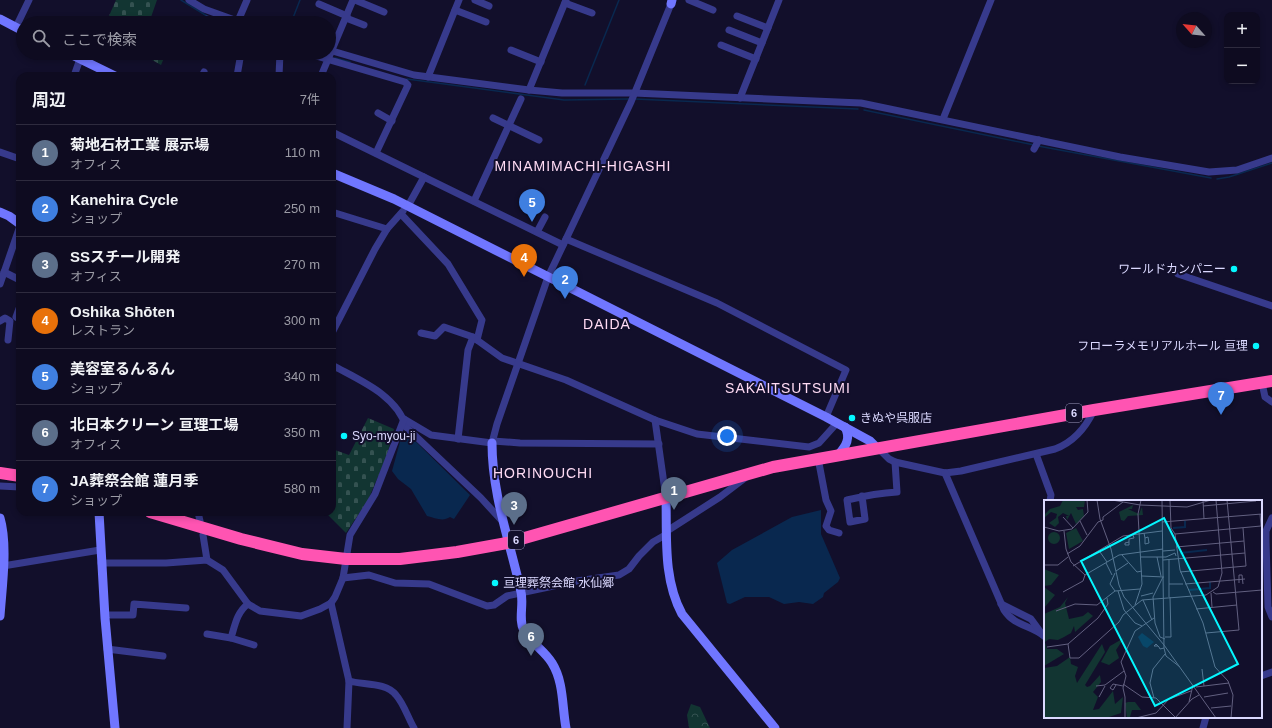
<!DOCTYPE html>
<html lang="ja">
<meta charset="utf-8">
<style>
body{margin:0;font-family:Arial,"Noto Sans JP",sans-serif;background:#1c192d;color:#f1f3f6}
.controls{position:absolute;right:12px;top:12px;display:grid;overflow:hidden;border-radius:8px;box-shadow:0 2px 6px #0003}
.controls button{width:36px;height:36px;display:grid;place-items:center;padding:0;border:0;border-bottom:1px solid #2e2b3e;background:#0e0b20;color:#f1f3f6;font:20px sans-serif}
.compass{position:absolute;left:1176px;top:12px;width:36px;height:36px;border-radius:50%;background:#0e0b20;box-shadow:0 2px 6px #0003;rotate:297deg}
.you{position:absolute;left:727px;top:436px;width:14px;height:14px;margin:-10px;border:3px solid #fff;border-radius:50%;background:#1a73e8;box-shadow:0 0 0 6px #1a73e833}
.badge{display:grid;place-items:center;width:26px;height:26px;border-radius:50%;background:#05f7ff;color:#fff;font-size:13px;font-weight:700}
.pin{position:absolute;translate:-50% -33px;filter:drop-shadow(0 1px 2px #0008)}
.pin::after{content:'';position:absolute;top:21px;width:14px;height:12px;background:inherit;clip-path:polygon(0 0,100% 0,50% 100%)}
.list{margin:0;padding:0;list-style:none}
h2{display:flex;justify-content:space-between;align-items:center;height:52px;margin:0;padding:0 16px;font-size:17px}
h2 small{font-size:13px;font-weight:400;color:#9b9ba5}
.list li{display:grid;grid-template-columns:26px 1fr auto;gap:12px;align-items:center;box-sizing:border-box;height:56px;padding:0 16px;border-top:1px solid #2e2b3e}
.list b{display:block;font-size:15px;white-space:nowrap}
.list p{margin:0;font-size:13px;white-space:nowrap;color:#9b9ba5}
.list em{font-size:13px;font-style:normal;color:#9b9ba5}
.icon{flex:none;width:22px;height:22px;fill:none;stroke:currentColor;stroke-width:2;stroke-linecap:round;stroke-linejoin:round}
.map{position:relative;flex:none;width:1272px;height:728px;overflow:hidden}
.search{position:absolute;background:#0e0b20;box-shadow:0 2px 6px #0003;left:16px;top:16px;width:320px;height:44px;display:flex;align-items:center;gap:10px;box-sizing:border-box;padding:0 14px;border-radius:22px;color:#9b9ba5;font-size:15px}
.panel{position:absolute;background:#0e0b20;box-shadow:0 2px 6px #0003;left:16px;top:72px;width:320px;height:444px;border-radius:12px}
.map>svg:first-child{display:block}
.forest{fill:url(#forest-crowns)}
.cemetery{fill:url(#cemetery-stones)}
.water{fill:#09284f}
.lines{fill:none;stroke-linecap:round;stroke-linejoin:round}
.stream{stroke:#09284f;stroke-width:1.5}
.street{stroke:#373a8c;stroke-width:7}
.secondary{stroke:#7076ff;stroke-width:9}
.highway{stroke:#ff54b2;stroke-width:12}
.poi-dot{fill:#05f7ff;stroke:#120f2b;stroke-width:1.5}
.labels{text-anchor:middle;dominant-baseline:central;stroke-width:4;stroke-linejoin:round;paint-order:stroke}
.shield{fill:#120f2b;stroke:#9f9cbf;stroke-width:1}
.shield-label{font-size:11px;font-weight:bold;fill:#dbd9ff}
.poi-label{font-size:12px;fill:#dbd9ff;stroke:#120f2b;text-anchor:start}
.quarter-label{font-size:14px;letter-spacing:1px;fill:#ffdbf4;stroke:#120f2b}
.inset-river{fill:none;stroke:#09284f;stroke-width:2}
.inset-road{fill:none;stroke:#626080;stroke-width:1}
.view{fill:#05f7ff;fill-opacity:0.15;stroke:#05f7ff;stroke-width:2}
.inset-edge{fill:none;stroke:#dbd9ff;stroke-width:2}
</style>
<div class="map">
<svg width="1272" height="728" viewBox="0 0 1272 728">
<defs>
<pattern id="forest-crowns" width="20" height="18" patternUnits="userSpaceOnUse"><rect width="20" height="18" fill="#123532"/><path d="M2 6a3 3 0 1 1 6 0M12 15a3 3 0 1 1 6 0" fill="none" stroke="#345251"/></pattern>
<pattern id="cemetery-stones" width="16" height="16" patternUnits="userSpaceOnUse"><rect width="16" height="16" fill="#123532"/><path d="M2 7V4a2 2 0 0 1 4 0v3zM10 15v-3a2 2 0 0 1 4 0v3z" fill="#345251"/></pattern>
</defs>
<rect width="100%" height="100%" fill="#120f2b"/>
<path class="forest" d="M691 704 700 707 710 728H689L687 715Z"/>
<g class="cemetery">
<path d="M116 0H157L150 20 149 19 147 23H111L112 18 109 16Z"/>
<path d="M140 53H166L161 65Z"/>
<path d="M368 418 394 429 386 458 368 500 346 533 325 512H332V449L349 455Z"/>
</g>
<g class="water">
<path d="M409 435 470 495 454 519 450 517C443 522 435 518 427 516L411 489 398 479 392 471 401 438Z"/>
<path d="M821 510V534L840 578 838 582 824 593 823 597 813 604 799 602 784 604 769 597H745L730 604 727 603 717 563 732 550 792 517Z"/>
</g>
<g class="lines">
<g class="stream">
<path d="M181 0 207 16"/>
<path d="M217 19 228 23"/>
<path d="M291 23 300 0"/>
<path d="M320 53 326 55"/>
<path d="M335 58 350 62"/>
<path d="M407 79 564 100 629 99"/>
<path d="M585 85 619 0"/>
<path d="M635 99 858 109"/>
<path d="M864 110 1034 145"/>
<path d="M1038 146 1211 178"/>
<path d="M1217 179 1229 177 1272 163"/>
</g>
<g class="street">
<path d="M189 0 204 9 243 23"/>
<path d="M355 0 384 12"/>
<path d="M475 0 489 6"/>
<path d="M689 0 713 10"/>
<path d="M565 3 592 13"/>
<path d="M319 4 347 16"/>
<path d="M455 10 486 22"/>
<path d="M737 16 768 28"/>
<path d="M346 18 364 25"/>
<path d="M207 19 217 23"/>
<path d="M238 21 247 0"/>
<path d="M16 27 29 0"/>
<path d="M729 30 762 43"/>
<path d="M721 45 756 59"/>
<path d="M329 50 414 75 529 90 562 93H634L861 103 1120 157 1209 172 1237 170 1272 158"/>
<path d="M511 50 541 62"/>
<path d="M306 53 405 82 408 85 376 153"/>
<path d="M74 76 80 59"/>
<path d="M202 76 204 72"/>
<path d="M237 76 241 53"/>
<path d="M279 76 280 53"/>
<path d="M321 76 353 0"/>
<path d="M428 77 459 0"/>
<path d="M529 90 566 0"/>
<path d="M740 98 779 0"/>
<path d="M378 113 392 121"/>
<path d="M493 118 539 140"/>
<path d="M943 119 991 0"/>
<path d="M332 132 563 245"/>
<path d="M1034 149 1039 140"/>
<path d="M0 152 20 159"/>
<path d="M474 201 521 99"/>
<path d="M408 206 424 177"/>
<path d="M332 212 387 229"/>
<path d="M401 214 448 264 482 320 477 340 502 358 566 380 655 420 697 434 809 447 819 443 837 423"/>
<path d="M537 232 545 217"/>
<path d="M566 239 717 303 846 370 826 417"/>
<path d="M4 272 20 280"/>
<path d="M1178 274 1272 306"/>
<path d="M0 284 20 226"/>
<path d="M20 306 16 317 20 319"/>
<path d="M0 321 5 318 10 321 8 340"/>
<path d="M332 333 375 249 387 229 403 211"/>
<path d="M421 333 435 336 444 327 473 337"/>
<path d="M332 365C359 380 397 395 406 427L481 498 503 522"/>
<path d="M1262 383 1265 397 1272 402"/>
<path d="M404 419 431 435 492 443 497 424 548 277 631 102 671 4"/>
<path d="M655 420 666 498"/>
<path d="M458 439 468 350 473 337 477 340"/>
<path d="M493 441 520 443 659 444"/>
<path d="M877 447 889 459 895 462 945 473 961 471 1055 449C1074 442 1086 427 1094 410"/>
<path d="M1036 454 1051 495 1050 501"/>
<path d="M818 458 826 500 831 511 826 526 829 530 839 533"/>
<path d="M945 473 1004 610C1015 627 1032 625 1045 637"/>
<path d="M0 486 20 487"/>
<path d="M862 496 865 519 850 522 847 500C864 496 879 493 897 492L895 462"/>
<path d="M198 512 200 521"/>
<path d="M1272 518 1266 531V541L1268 607 1272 617"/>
<path d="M667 531 720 497 745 478"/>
<path d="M203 535 207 560"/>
<path d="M101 563H166L207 560 223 570 248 604 260 611 301 616 320 609 331 603 335 597 343 578 350 535 375 494 404 419"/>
<path d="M3 566 100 550"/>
<path d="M343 578 369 575 395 583 429 584 487 606 494 605 507 596 577 581 619 575 629 569 639 556 653 542 667 534"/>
<path d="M331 603 349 681 347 728"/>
<path d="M248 604C237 612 235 625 231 638L254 645"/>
<path d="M1001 604 1031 619 1042 634"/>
<path d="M105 615H133L134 604 186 608"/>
<path d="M207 634 231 638"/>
<path d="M107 649 163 656"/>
<path d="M1261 676 1272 672"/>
<path d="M349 681C363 685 386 682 396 695 404 704 408 718 414 728"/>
<path d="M1203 728 1206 717"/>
</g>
<g class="secondary">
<path d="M671 4 672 0"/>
<path d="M0 19 23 31"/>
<path d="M68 53 115 76"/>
<path d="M332 173 394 199 826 417 870 441 876 447"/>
<path d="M0 212 9 216 20 224"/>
<path d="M492 443C492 495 510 542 521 592 524 604 518 620 524 631 531 643 545 651 552 663 564 682 562 707 566 728"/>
<path d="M839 454C846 446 851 438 845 427"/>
<path d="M666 498C667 537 663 579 682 614L775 728"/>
<path d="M99 512 105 618 115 728"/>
<path d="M0 518C8 545 2 587 0 616"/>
</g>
<g class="highway">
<path d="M0 473 20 476"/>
<path d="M150 512 241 539 302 554 346 559H400L457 552 507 543 773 467 1094 410 1272 381"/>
</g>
</g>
<g class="poi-dot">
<circle cx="1234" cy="269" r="4"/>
<circle cx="1256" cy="346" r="4"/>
<circle cx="852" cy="418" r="4"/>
<circle cx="344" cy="436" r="4"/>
<circle cx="495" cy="583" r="4"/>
</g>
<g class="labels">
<g class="shield">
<rect x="1066" y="404" width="16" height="18" rx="3"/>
<rect x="508" y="531" width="16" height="18" rx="3"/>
</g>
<g class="shield-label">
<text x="1074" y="413">6</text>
<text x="516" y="540">6</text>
</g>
<g class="poi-label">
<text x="1226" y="269" text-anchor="end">ワールドカンパニー</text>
<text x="1248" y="346" text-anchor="end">フローラメモリアルホール 亘理</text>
<text x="860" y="418">きぬや呉服店</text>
<text x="352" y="436">Syo-myou-ji</text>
<text x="503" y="583">亘理葬祭会館 水仙郷</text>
</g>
<g class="quarter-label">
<text x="583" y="166">MINAMIMACHI-HIGASHI</text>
<text x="607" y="324">DAIDA</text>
<text x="788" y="388">SAKAITSUTSUMI</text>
<text x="543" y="473">HORINOUCHI</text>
</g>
</g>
<g transform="translate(1044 500)">
<rect width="218" height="218" fill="#120f2b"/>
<path d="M19 0H41L40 7H32L34 10 39 9 40 16 32 24 27 13 23 20 22 16H25L19 13 14 17 15 23 11 27 5 23 12 18 13 14 7 12 0 18V15L6 9 16 6ZM89 5 88 9H84L95 14 98 7 99 15 84 16 80 21 77 20 75 12ZM0 69 15 75 7 85 0 86ZM0 87 11 95 0 108ZM24 97 21 103 25 119 39 116 44 112 49 116 31 132 30 126 27 133 20 137 14 140 5 139 1 142 3 149H13L20 154 0 166V114L16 107ZM80 138 72 150 75 158 65 165 57 162 66 146ZM58 144 61 152 41 185 43 187 46 186 56 175 57 182 49 192 54 197 49 210 55 209 69 191 71 204 79 197 77 213 62 218H0V168L13 166 26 157 27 164 34 167 31 176 33 183ZM84 202H91L97 210H88L86 217 83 218 81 203Z" fill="#123532"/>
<path d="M32 28 39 41 25 49 22 33ZM4 38a6 6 0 1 1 12 0a6 6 0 1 1-12 0Z" fill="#123532"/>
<path d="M98 133 110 142 103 148 99 146 94 137Z" fill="#09284f"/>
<path class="inset-river" d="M129 28 141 27V21M136 53 163 50M145 90 166 88V82"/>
<path class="inset-road" d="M53 0 56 19 67 49 75 85 80 97 120 145 172 218M68 0 96 5 143 7 167 0M118 0 120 148 122 156 136 167M126 0 127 28 131 34 136 70 159 123 171 167 184 181 189 195 187 218M159 0 160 19M159 6 212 1M19 17 29 28M36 21 43 35M118 22 218 14M0 27 15 31 28 29 44 12 43 0M20 31 22 49 27 62 41 75 75 55 119 49M100 33 101 38V44L105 43 104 37 101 38M131 34 217 26 216 14M85 42 81 43V45H85V39L90 38 89 35M132 47 200 41 199 28M119 51 131 50M56 52 63 62M23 54 36 46 54 22 59 20V17L79 2M78 55 93 72 98 71M97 57H122L131 53 132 56M113 57 117 76M119 60 201 53M125 60V97M62 63 68 75M0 65H14L24 57M29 66 79 36 118 31M72 71 84 63M136 72 202 66 200 41M98 76 120 77M119 77 109 97 111 123 116 137 121 139M195 83V75H198L199 84M125 84H139M141 84 201 79M71 91 66 84 71 73M74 91 80 110 91 123 98 126M19 92 39 81 41 75M169 92 172 94 218 90M167 93 168 107M97 96 109 93M63 98 64 104 54 118 24 144 26 158H35L75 122 79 115 98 100 162 95 174 87 178 73 172 0M99 100 108 120M91 105 98 84 94 14 97 0M152 109 193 105M12 111 31 104 53 105 71 91 96 89M162 133 195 130 183 0M121 137H127L126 97M114 146H110L112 144 115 147 116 149 120 148M3 147 24 144M158 169 160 186M79 184 98 197 112 198 131 217M72 185 69 190 66 188 69 184 79 186M52 186 61 185 80 171M152 187 185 183M55 197 61 186M160 197 184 193M110 198 106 183 109 169 121 154M145 202 149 185M167 208 187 206M81 218V197L79 188 82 176 77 162 91 131 110 118M92 218 112 213 125 199 147 191M131 218 148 199 155 195"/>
<path class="view" d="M120 18 194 164 111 206 37 61Z"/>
<rect width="218" height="218" class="inset-edge"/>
</g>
</svg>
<div class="controls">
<button>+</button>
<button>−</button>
</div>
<svg class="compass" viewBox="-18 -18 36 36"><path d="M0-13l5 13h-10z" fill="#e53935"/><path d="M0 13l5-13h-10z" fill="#9b9ba5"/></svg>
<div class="you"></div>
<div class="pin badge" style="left:674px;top:510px;background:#5c6f8a">1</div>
<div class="pin badge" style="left:565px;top:299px;background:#3f7fe0">2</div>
<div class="pin badge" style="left:514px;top:525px;background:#5c6f8a">3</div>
<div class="pin badge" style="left:524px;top:277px;background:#e8710a">4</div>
<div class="pin badge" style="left:532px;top:222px;background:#3f7fe0">5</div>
<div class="pin badge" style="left:531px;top:656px;background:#5c6f8a">6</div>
<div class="pin badge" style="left:1221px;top:415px;background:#3f7fe0">7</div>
<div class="search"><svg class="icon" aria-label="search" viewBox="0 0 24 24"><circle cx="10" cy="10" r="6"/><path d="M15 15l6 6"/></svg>ここで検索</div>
<section class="panel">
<h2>周辺<small>7件</small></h2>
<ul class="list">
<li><span class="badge" style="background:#5c6f8a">1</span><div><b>菊地石材工業 展示場</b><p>オフィス</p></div><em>110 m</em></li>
<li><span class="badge" style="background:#3f7fe0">2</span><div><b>Kanehira Cycle</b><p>ショップ</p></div><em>250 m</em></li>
<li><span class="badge" style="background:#5c6f8a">3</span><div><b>SSスチール開発</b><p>オフィス</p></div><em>270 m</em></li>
<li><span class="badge" style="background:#e8710a">4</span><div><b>Oshika Shōten</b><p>レストラン</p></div><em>300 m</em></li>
<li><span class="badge" style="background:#3f7fe0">5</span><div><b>美容室るんるん</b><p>ショップ</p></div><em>340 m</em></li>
<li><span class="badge" style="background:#5c6f8a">6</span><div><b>北日本クリーン 亘理工場</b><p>オフィス</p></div><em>350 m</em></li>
<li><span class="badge" style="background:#3f7fe0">7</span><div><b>JA葬祭会館 蓮月季</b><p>ショップ</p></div><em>580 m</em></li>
</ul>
</section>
</div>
